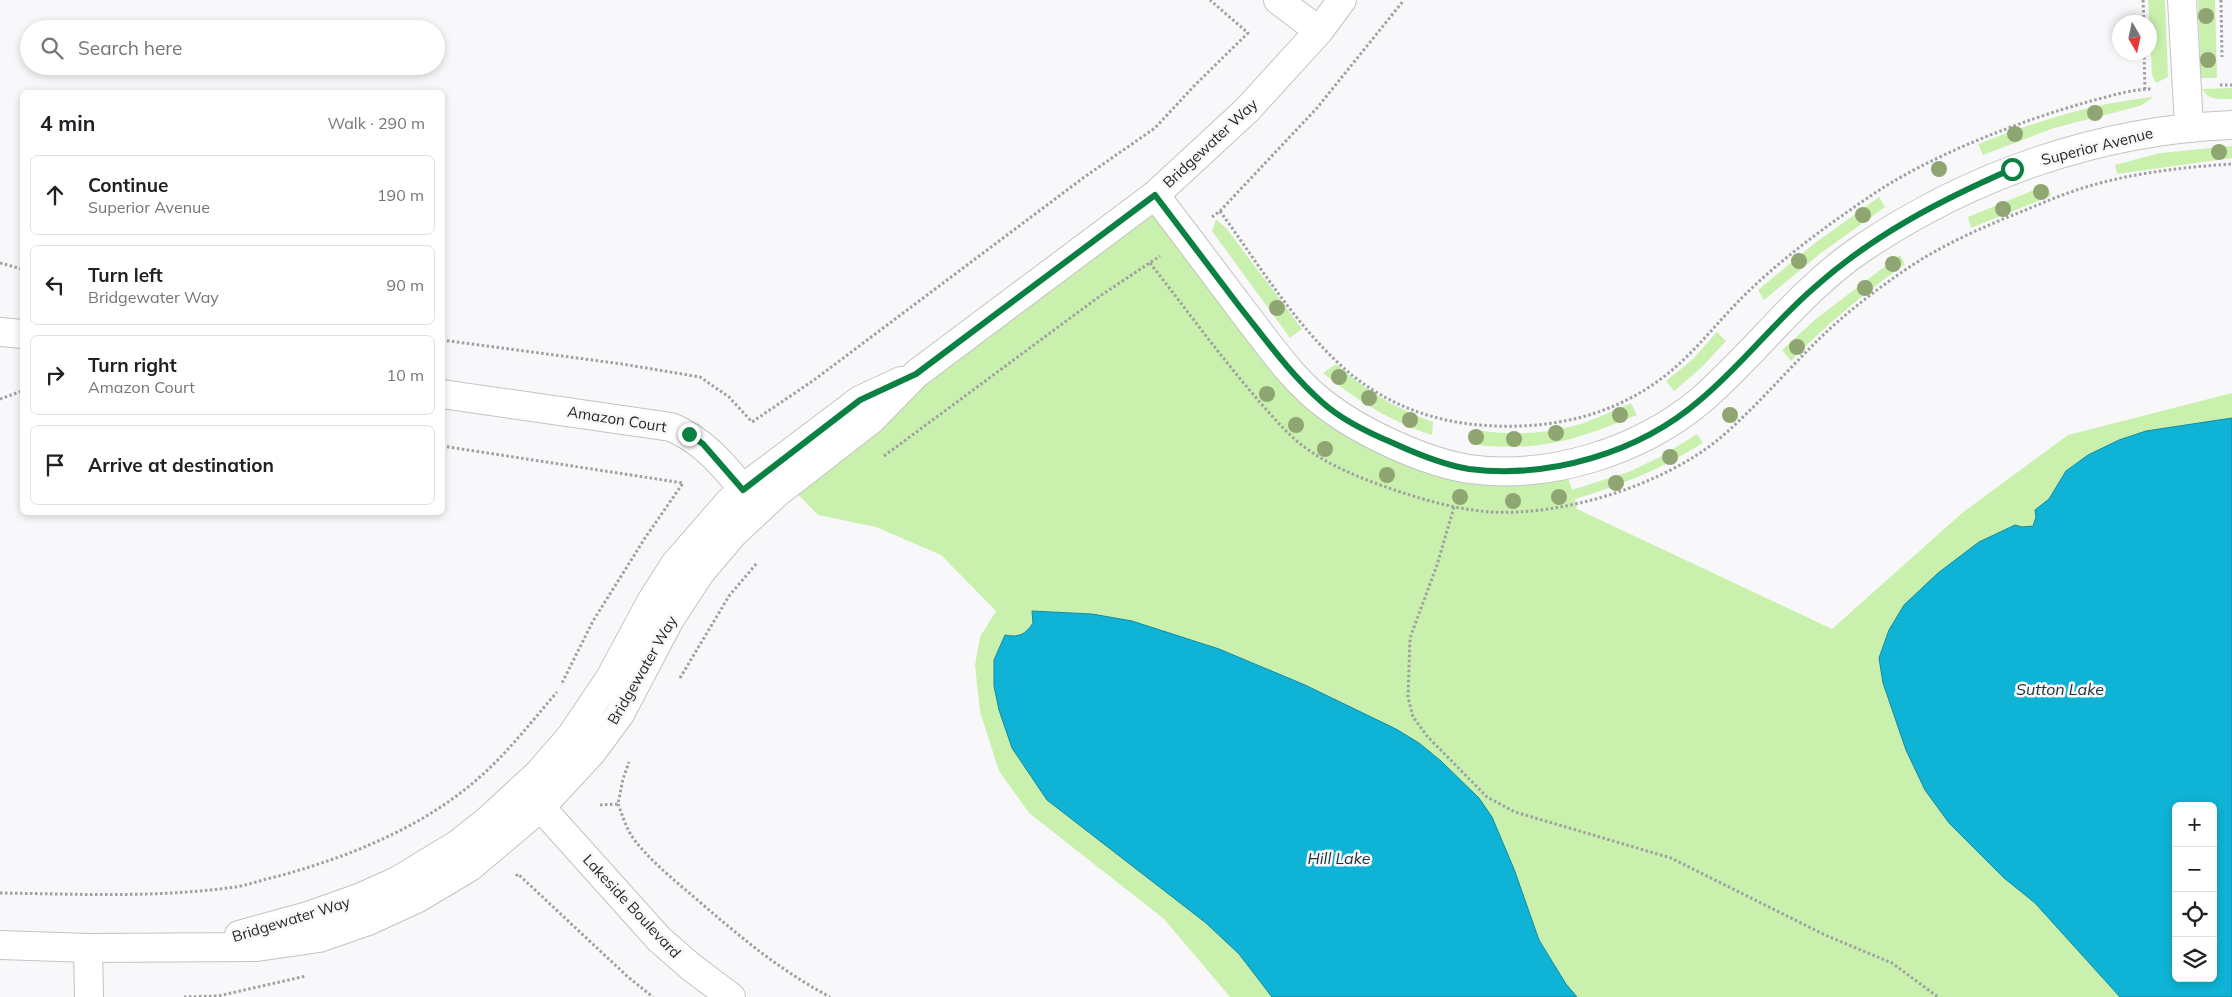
<!DOCTYPE html>
<meta charset="utf-8">
<style>
body{margin:0;font-family:Mulish,sans-serif;background:#f6f6f6;color:#202124}
.controls{position:absolute;right:15px;bottom:15px;display:grid;overflow:hidden;border-radius:8px;box-shadow:0 2px 8px #0003}
.controls button{width:45px;height:45px;display:grid;place-items:center;padding:0;border:0;border-bottom:1px solid #e0e0e0;background:#fff;color:#202124;font:25px sans-serif}
.compass{position:absolute;left:2112px;top:15px;width:45px;height:45px;border-radius:50%;background:#fff;box-shadow:0 2px 8px #0003;rotate:171deg}
.stop{position:absolute;width:15px;height:15px;margin:-11px;border:4px solid #0b8043;border-radius:50%;background:#fff}
.stop.end{background:#0b8043;border-color:#fff;box-shadow:0 1px 5px #0008}
.list{margin:0;padding:0;list-style:none}
h2{display:flex;justify-content:space-between;align-items:center;height:65px;margin:0;padding:0 20px;font-size:21px}
h2 small{font-size:16px;font-weight:400;color:#757577}
.list li{display:grid;grid-template-columns:32px 1fr auto;gap:15px;align-items:center;box-sizing:border-box;height:80px;margin:0 10px 10px;padding:0 10px;border:1px solid #e0e0e0;border-radius:8px}
.list b{display:block;font-size:19px;white-space:nowrap}
.list p{margin:0;font-size:16px;white-space:nowrap;color:#757577}
.list em{font-size:16px;font-style:normal;color:#757577}
.icon{flex:none;width:28px;height:28px;fill:none;stroke:currentColor;stroke-width:2;stroke-linecap:round;stroke-linejoin:round}
.map{position:relative;flex:none;width:2232px;height:997px;overflow:hidden}
.search{position:absolute;background:#fff;box-shadow:0 2px 8px #0003;left:20px;top:20px;width:425px;height:55px;display:flex;align-items:center;gap:12px;box-sizing:border-box;padding:0 18px;border-radius:28px;color:#757577;font-size:19px}
.panel{position:absolute;background:#fff;box-shadow:0 2px 8px #0003;left:20px;top:90px;width:425px;height:425px;border-radius:8px}
.map>svg:first-child{display:block}
.green{fill:#caf0ae;fill-rule:evenodd}
.water{fill:#0fb3d5;stroke:#1689a0;fill-rule:evenodd}
.lines{fill:none;stroke-linecap:round;stroke-linejoin:round}
.minor-casing{stroke:#c2c3c5;stroke-width:30}
.path{stroke:#9fa0a1;stroke-width:3;stroke-dasharray:2.5 2.5;stroke-linecap:butt}
.minor{stroke:#fff;stroke-width:28}
.tree{fill:#8fa672}
.route{stroke:#0b8043;stroke-width:6}
.labels{text-anchor:middle;dominant-baseline:central;stroke-width:5;stroke-linejoin:round;paint-order:stroke}
.street-label{font-size:15px;fill:#252626;stroke:#f8f8fa}
.water-label{font-size:16px;font-style:italic;fill:#193037;stroke:#f8f8fa}
</style>
<div class="map">
<svg width="2232" height="997" viewBox="0 0 2232 997">
<rect width="100%" height="100%" fill="#f8f8fa"/>
<g class="green">
<path d="M2148 0H2165L2168 77 2156 83 2152 75Z"/>
<path d="M2198 0H2215L2217 78H2201Z"/>
<path d="M2232 88V99C2220 99 2209 101 2202 89Z"/>
<path d="M2154 97 2140 106 2054 128 1983 155 1978 144C2035 122 2092 103 2154 97Z"/>
<path d="M2232 146V158L2117 174 2115 165 2160 153Z"/>
<path d="M2046 185 2051 196 1971 228 1968 217Z"/>
<path d="M1155 195 1276 354 1418 454 1564 465 1572 490 1631 471 1662 456 1697 434 1703 443C1661 469 1622 485 1575 499L1577 509 1832 629 1962 513 2068 435 2232 393V997H1230L1164 919 1029 813 999 771 980 712 975 665 980 637 996 611 941 555 876 527 818 515 788 484ZM2176 806H2213V978H2176Z"/>
<path d="M1879 197 1885 207 1821 253 1764 300 1758 290 1815 243Z"/>
<path d="M1216 219 1227 229 1302 329 1290 338 1212 231Z"/>
<path d="M1900 255 1905 264C1864 294 1826 324 1791 361L1782 350 1817 318Z"/>
<path d="M1717 332 1726 341 1701 368 1674 391 1666 381 1693 359Z"/>
<path d="M1336 364C1365 390 1396 409 1433 422L1432 435C1389 421 1358 401 1323 373Z"/>
<path d="M1631 403 1637 415C1576 440 1538 453 1470 444L1472 430C1509 435 1545 435 1580 424 1597 419 1614 410 1631 403Z"/>
</g>
<g class="water">
<path d="M2232 418V997H2120L2035 903 2004 878 1949 823 1925 790 1906 750 1883 683 1879 658 1889 630 1904 605 1938 573 1979 542 2015 525 2022 527 2033 526 2036 517 2035 510 2049 499 2066 471 2088 455 2119 440 2146 431ZM2176 806H2213V978H2176Z"/>
<path d="M1032 611 1092 614 1132 621 1219 649 1305 685 1396 729 1419 743 1441 761 1479 798 1492 817 1514 869 1539 940 1566 984 1577 997H1272L1239 954 1206 923 1047 800 1012 748 999 710 994 686V660L1005 635C1019 638 1026 634 1033 623Z"/>
</g>
<g class="lines">
<g class="minor-casing">
<g id="minor">
<path d="M1278 0 1319 31"/>
<path d="M2182 0 2189 126"/>
<path d="M1155 195C1185 234 1215 274 1245 314 1270 346 1294 382 1327 406 1362 433 1425 462 1469 469 1549 480 1638 452 1700 401 1756 353 1799 291 1861 249 1971 175 2099 130 2232 125"/>
<path d="M0 332 22 334"/>
<path d="M442 394 671 427C708 442 730 474 755 503"/>
<path d="M528 793 659 939 691 967 731 997"/>
<path d="M239 935 308 916 359 898 397 881 458 844 487 821 539 773 571 736 610 678 652 600 675 564 729 502 754 480 860 400 901 381"/>
<path d="M0 945 88 948 257 947 319 938 368 921 418 898 470 867 541 807 592 752 620 714 670 619 700 573 734 533 777 493 871 420 916 374 1155 195 1247 110 1319 31 1342 0"/>
<path d="M88 948 89 997"/>
</g>
</g>
<g class="path">
<path d="M2143 0 2144 22"/>
<path d="M2221 0 2222 57"/>
<path d="M2144 52 2145 89"/>
<path d="M2220 85H2232"/>
<path d="M1220 211C1259 265 1296 326 1346 370 1384 403 1430 421 1480 425 1553 431 1623 415 1679 364 1705 340 1727 311 1753 287 1788 254 1829 224 1869 197 1928 156 2022 120 2091 101 2111 96 2131 89 2152 89"/>
<path d="M1212 217 1220 211 1317 108 1404 0"/>
<path d="M0 263 22 269"/>
<path d="M1150 263C1186 309 1220 356 1258 400 1272 416 1286 433 1303 446 1327 464 1355 476 1383 486 1417 498 1453 509 1490 512 1564 516 1661 486 1719 439 1753 410 1783 375 1815 343 1842 316 1873 292 1905 270 1937 248 1972 232 2008 217 2034 207 2059 195 2086 187 2132 173 2184 167 2232 164"/>
<path d="M442 340 622 364 700 377 729 397 752 422 814 380 1083 178 1155 128 1194 86 1248 33 1210 0"/>
<path d="M0 399 22 391"/>
<path d="M442 446 683 483 645 538 593 621 561 685"/>
<path d="M884 456 1100 296 1160 256"/>
<path d="M1454 507 1437 565 1410 638 1408 697 1413 717 1427 736 1487 797 1515 812 1671 858 1825 935 1892 963 1938 997"/>
<path d="M680 678 729 596 757 563"/>
<path d="M618 804C623 817 627 831 636 842 653 863 674 880 694 897 739 936 778 969 830 997"/>
<path d="M600 805 618 804 623 779 629 762"/>
<path d="M516 876 518 874 628 977 653 997"/>
<path d="M0 893C78 894 157 898 235 887 249 885 264 879 279 876 351 856 424 827 481 776 509 751 532 721 557 692"/>
<path d="M184 997 218 996 306 976"/>
</g>
<use href="#minor" class="minor"/>
</g>
<g class="tree">
<circle cx="2206" cy="16" r="8"/>
<circle cx="2208" cy="60" r="8"/>
<circle cx="2095" cy="113" r="8"/>
<circle cx="2015" cy="134" r="8"/>
<circle cx="2219" cy="152" r="8"/>
<circle cx="1939" cy="169" r="8"/>
<circle cx="2041" cy="192" r="8"/>
<circle cx="2003" cy="209" r="8"/>
<circle cx="1863" cy="215" r="8"/>
<circle cx="1799" cy="261" r="8"/>
<circle cx="1893" cy="264" r="8"/>
<circle cx="1865" cy="288" r="8"/>
<circle cx="1277" cy="308" r="8"/>
<circle cx="1797" cy="347" r="8"/>
<circle cx="1339" cy="377" r="8"/>
<circle cx="1267" cy="394" r="8"/>
<circle cx="1369" cy="398" r="8"/>
<circle cx="1620" cy="415" r="8"/>
<circle cx="1730" cy="415" r="8"/>
<circle cx="1410" cy="420" r="8"/>
<circle cx="1296" cy="425" r="8"/>
<circle cx="1556" cy="433" r="8"/>
<circle cx="1476" cy="437" r="8"/>
<circle cx="1514" cy="439" r="8"/>
<circle cx="1325" cy="449" r="8"/>
<circle cx="1670" cy="457" r="8"/>
<circle cx="1387" cy="475" r="8"/>
<circle cx="1616" cy="483" r="8"/>
<circle cx="1460" cy="497" r="8"/>
<circle cx="1559" cy="497" r="8"/>
<circle cx="1513" cy="501" r="8"/>
</g>
<g class="lines">
<path class="route" d="M689 434 703 444 743 490 860 400 916 374 1155 195C1183 232 1211 269 1239 306 1266 340 1291 375 1323 403 1343 421 1369 433 1393 443 1417 454 1444 465 1469 469 1549 479 1639 453 1700 400 1741 366 1774 322 1815 287 1873 235 1941 200 2012 169"/>
</g>
<g class="labels">
<g class="street-label">
<text transform="translate(1210 143) rotate(-43)">Bridgewater Way</text>
<text transform="translate(2097 146) rotate(-14)">Superior Avenue</text>
<text transform="translate(617 419) rotate(9)">Amazon Court</text>
<text transform="translate(642 670) rotate(-60)">Bridgewater Way</text>
<text transform="translate(632 906) rotate(47)">Lakeside Boulevard</text>
<text transform="translate(291 919) rotate(-17)">Bridgewater Way</text>
</g>
<g class="water-label">
<text x="2060" y="689">Sutton Lake</text>
<text x="1339" y="858">Hill Lake</text>
</g>
</g>
</svg>
<div class="controls">
<button>+</button>
<button>−</button>
<button><svg class="icon" aria-label="locate" viewBox="0 0 24 24"><circle cx="12" cy="12" r="6"/><path d="M12 2v4M12 18v4M2 12h4M18 12h4"/></svg></button>
<button><svg class="icon" aria-label="layers" viewBox="0 0 24 24"><path d="M12 4l9 5-9 5-9-5zM3 14l9 5 9-5"/></svg></button>
</div>
<svg class="compass" viewBox="-18 -18 36 36"><path d="M0-13l5 13h-10z" fill="#e53935"/><path d="M0 13l5-13h-10z" fill="#757577"/></svg>
<div class="stop" style="left:2012px;top:169px"></div>
<div class="stop end" style="left:689px;top:434px"></div>
<div class="search"><svg class="icon" aria-label="search" viewBox="0 0 24 24"><circle cx="10" cy="10" r="6"/><path d="M15 15l6 6"/></svg>Search here</div>
<section class="panel">
<h2>4 min<small>Walk · 290 m</small></h2>
<ul class="list">
<li><svg class="icon" aria-label="ahead" viewBox="0 0 24 24"><path d="M12 20V5M6 11l6-6 6 6"/></svg><div><b>Continue</b><p>Superior Avenue</p></div><em>190 m</em></li>
<li><svg class="icon" aria-label="left" viewBox="0 0 24 24"><path d="M17 20v-9H6M10 6l-5 5 5 5"/></svg><div><b>Turn left</b><p>Bridgewater Way</p></div><em>90 m</em></li>
<li><svg class="icon" aria-label="right" viewBox="0 0 24 24"><path d="M7 20v-9h11M14 6l5 5-5 5"/></svg><div><b>Turn right</b><p>Amazon Court</p></div><em>10 m</em></li>
<li><svg class="icon" aria-label="arrive" viewBox="0 0 24 24"><path d="M6 21V4h12l-3 4 3 4H6"/></svg><div><b>Arrive at destination</b></div></li>
</ul>
</section>
</div>
